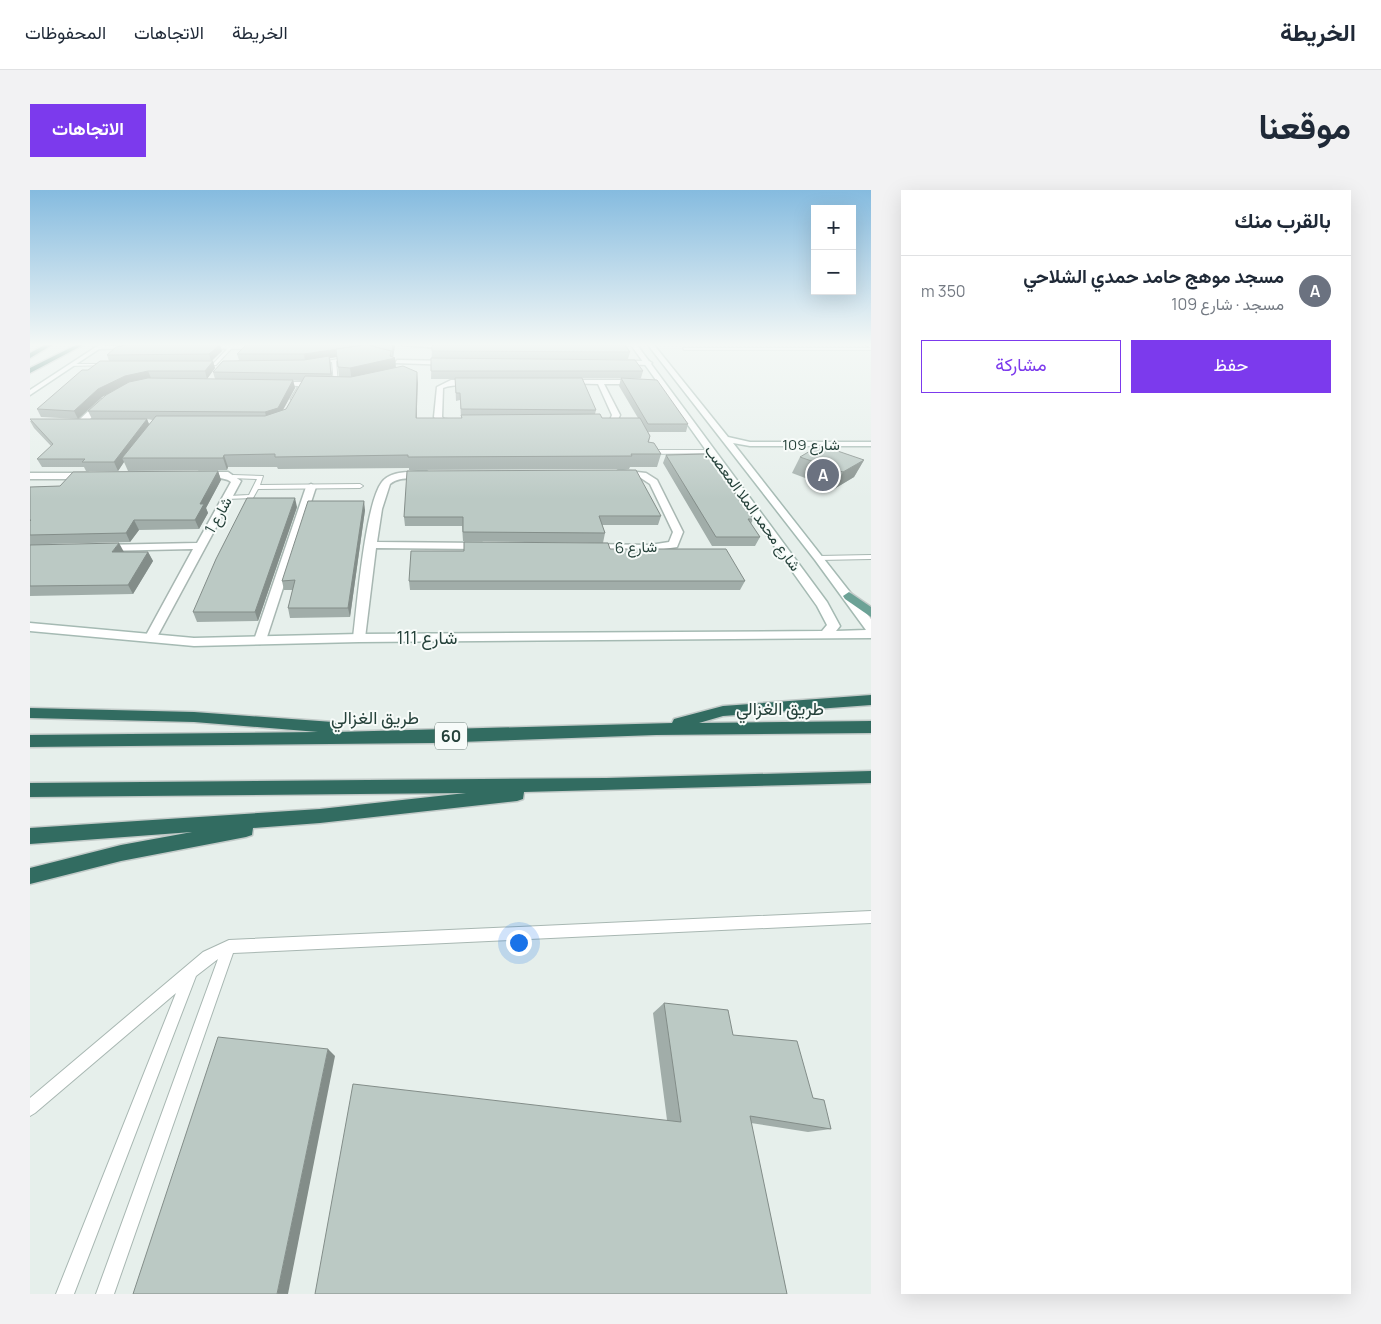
<!DOCTYPE html>
<html lang="ar">
<meta charset="utf-8">
<style>
body{margin:0;font-family:Manrope,Vazirmatn,sans-serif;background:#f2f2f3;color:#1f2937;direction:rtl}
.controls{position:absolute;right:15px;top:15px;display:grid;overflow:hidden;border-radius:0px;box-shadow:0 5px 20px #0002}
.controls button{width:45px;height:45px;display:grid;place-items:center;padding:0;border:0;border-bottom:1px solid #e0e1e3;background:#fff;color:#1f2937;font:25px sans-serif}
.you{position:absolute;left:488px;top:752px;width:18px;height:18px;margin:-12px;border:4px solid #fff;border-radius:50%;background:#1a73e8;box-shadow:0 0 0 8px #1a73e833}
.badge{display:grid;place-items:center;width:32px;height:32px;border-radius:50%;background:#7c3aed;color:#fff;font-size:16px;font-weight:700}
.pin{position:absolute;translate:-50% -50%;border:2px solid #fff;box-shadow:0 1px 5px #0006}
.list{margin:0;padding:0;list-style:none}
h2{display:flex;justify-content:space-between;align-items:center;height:65px;margin:0;padding:0 20px;font-size:21px}
h2 small{font-size:16px;font-weight:400;color:#747a83}
.list li{display:grid;grid-template-columns:32px 1fr auto;gap:15px;align-items:center;box-sizing:border-box;height:70px;padding:0 20px;border-top:1px solid #e0e1e3}
.list b{display:block;font-size:19px;white-space:nowrap}
.list p{margin:0;font-size:16px;white-space:nowrap;color:#747a83}
.list em{font-size:16px;font-style:normal;color:#747a83}
.actions{display:flex;gap:10px;padding:15px 20px}
.actions a{flex:1;padding:11px 0;border:1px solid #7c3aed;border-radius:0px;text-align:center;font-size:18px;color:#7c3aed}
.actions .main{background:#7c3aed;color:#fff}
.map{position:relative;flex:none;width:841px;height:1104px;overflow:hidden;direction:ltr;border-radius:0px}
header{display:flex;align-items:center;gap:30px;box-sizing:border-box;height:70px;padding:0 25px;background:#fff;border-bottom:1px solid #e0e1e3}
header strong{font-size:24px}
nav{display:flex;gap:28px;margin-inline-start:auto;font-size:18px}
.intro{display:flex;align-items:center;justify-content:space-between;box-sizing:border-box;height:120px;padding:0 30px}
h1{margin:0;font-size:35px}
.button{padding:12px 22px;border-radius:0px;background:#7c3aed;color:#fff;font-size:18px;font-weight:700}
main{display:flex;gap:30px;padding:0 30px}
aside{flex:1;background:#fff;border-radius:0px;box-shadow:0 5px 20px #0002}
.map>svg:first-child{display:block}
.lines{fill:none;stroke-linecap:round;stroke-linejoin:round}
.lane-casing{stroke:#a8b7b2;stroke-width:2}
.street-casing{stroke:#a8b7b2;stroke-width:3}
.secondary-casing{stroke:#a5bab3;stroke-width:3}
.primary-casing{stroke:#c2cac8;stroke-width:3}
.highway-casing{stroke:#c2cac8;stroke-width:3}
.lane{fill:#fff;fill-rule:evenodd}
.street{fill:#fff;fill-rule:evenodd}
.secondary{fill:#fff;fill-rule:evenodd}
.primary{fill:#6ca296;fill-rule:evenodd}
.highway{fill:#326c61;fill-rule:evenodd}
.wall{fill:#a1ada9;fill-rule:evenodd}
.shaded-wall{fill:#838d89}
.building{fill:#bbc9c4;stroke:#838d89}
.labels{text-anchor:middle;dominant-baseline:central;stroke-width:4;stroke-linejoin:round;paint-order:stroke}
.far-street-label{font-size:15px;fill:#25413a;stroke:#f7fbf9}
.shield{fill:#f7fbf9;stroke:#647973;stroke-width:1}
.shield-label{font-size:16px;font-weight:bold;fill:#25413a}
.street-label{font-size:18px;fill:#25413a;stroke:#f7fbf9}
</style>
<header>
<strong>الخريطة</strong>
<nav><a>الخريطة</a><a>الاتجاهات</a><a>المحفوظات</a></nav>
</header>
<div class="intro"><h1>موقعنا</h1><a class="button">الاتجاهات</a></div>
<main>
<aside>
<h2>بالقرب منك<small></small></h2>
<ul class="list">
<li><span class="badge" style="background:#6b7280">A</span><div><b>مسجد موهج حامد حمدي الشلاحي</b><p>مسجد · شارع 109</p></div><em>350 m</em></li>
</ul>
<div class="actions"><a class="main">حفظ</a><a>مشاركة</a></div>
</aside>
<div class="map">
<svg width="841" height="1104" viewBox="0 0 841 1104">
<rect width="100%" height="100%" fill="#e6efeb"/>
<g class="lines">
<g class="lane-casing">
<g id="lane">
<path d="M199 157 202 158 186 175H182Z"/>
<path d="M653 158H841V160H654Z"/>
<path d="M320 167 321 169 306 171 308 194 306 195 304 194 302 172 287 174 285 173Z"/>
<path d="M41 174H78L80 175 39 176Z"/>
<path d="M683 260 685 261V263L618 264 615 262 618 260Z"/>
<path d="M203 285 233 286 230 295 330 294 333 296 330 298 228 299 223 308 196 309V307L198 306 219 305 227 289 201 288V286Z"/>
<path d="M841 365V369L789 370 785 368 789 366Z"/>
<path d="M841 721V733L203 763 84 1104H66L188 769 166 786 44 1104H26L146 803 5 923 0 926V908L173 762 199 750Z"/>
</g>
</g>
<g class="street-casing">
<g id="street">
<path d="M171 155H233L236 157 233 159 169 158Z"/>
<path d="M372 155H407L425 157 422 159Z"/>
<path d="M836 155H841V158Z"/>
<path d="M67 156H105L108 158 65 159Z"/>
<path d="M367 170 422 171 425 173 422 175 365 173Z"/>
<path d="M588 171H619L622 173 619 175 586 174Z"/>
<path d="M421 190H445L448 192C439 197 425 193 413 198L412 227 414 229 432 231V235H429L409 233 404 227 407 197Z"/>
<path d="M533 190H610L613 192 610 194H574L590 225 586 234 567 235H564V231L580 230 582 225 568 194 531 193Z"/>
<path d="M242 192H273L276 194 269 209 265 211 261 209 269 196 244 195Z"/>
<path d="M71 209 78 211 54 235H48V231Z"/>
<path d="M589 280 616 283 627 290 653 342 647 357 620 361 556 359V355L560 354 620 355 639 352 643 342 620 294 611 288 586 285 585 283Z"/>
<path d="M198 282 211 291 127 447 125 450H117L115 447 163 359 71 361 66 358 71 355 167 353 201 292C190 284 175 292 165 285L169 282Z"/>
<path d="M380 282 396 281 400 284C390 292 372 284 360 294L352 319 347 352 452 353 457 356 452 359 346 358 335 448 333 451H325L323 448C327 416 335 314 352 292 358 284 371 282 380 282Z"/>
<path d="M0 283H58L62 286 58 289H0Z"/>
<path d="M281 294 286 297 236 450 230 454 226 453 224 450 276 297Z"/>
</g>
</g>
<g class="secondary-casing">
<g id="secondary">
<path d="M69 155H75L0 205V200Z"/>
<path d="M601 155H607L797 412 810 436 806 441 836 440 785 370 618 155H624L698 247 720 252H841V256H720L703 253 841 429V448L329 452 164 456 0 441V433L164 448 329 444 792 441 797 435 787 416Z"/>
</g>
</g>
<g class="primary-casing">
<path id="primary" d="M819 402 841 417V427L815 409 813 406Z"/>
</g>
<g class="highway-casing">
<g id="highway">
<path d="M15 155H22L0 168V163Z"/>
<path d="M46 155H53L0 183V178Z"/>
<path d="M841 505V515L693 526 669 533 841 531V543L626 545 402 553 0 557V545L288 542 164 532 0 528V518L164 522 303 532 308 534 310 538 307 542 642 533 644 529 693 516Z"/>
<path d="M841 581V593L494 602 493 609 487 611 290 633 223 638 222 645 216 647 91 671 0 694V678L91 655 162 642 0 654V638L290 619 436 603 0 607V593L576 588Z"/>
</g>
</g>
<use href="#lane" class="lane"/>
<use href="#street" class="street"/>
<use href="#secondary" class="secondary"/>
<use href="#primary" class="primary"/>
<use href="#highway" class="highway"/>
</g>
<g class="wall">
<path d="M216 155H365L363 167 365 168 366 177 387 182V228H431V227L430 210 426 211 425 189H401L402 155 600 162 598 169H478L613 181 611 188H542L566 220 565 224 572 228H608L589 196 591 188 658 234 656 242H618L620 246 619 252 631 264 627 277H600L599 279 379 280V278L248 279 247 277H198L197 280 98 281 94 272 88 281H56L54 277H12L7 269 21 256 4 238 0 231 62 229 58 221 98 193 72 207 48 229 11 227 7 219 58 180 79 171 77 165 192 161 182 171 185 178 177 189H185L183 182 209 170 207 164ZM307 167 309 187 302 186 300 168ZM263 190 272 191 256 219 253 220 265 198ZM117 229 123 230 119 234Z"/>
<path d="M636 265 723 329 721 334 730 347 725 356H682L633 273Z"/>
<path d="M770 267 834 270 824 287 804 299 762 283Z"/>
<path d="M188 281 191 290 176 318 178 323 169 339 109 340 100 352 18 354 93 362H118L123 371 103 404 0 406V297L30 296Z"/>
<path d="M267 317 228 431 167 432 163 422Z"/>
<path d="M335 320 320 427 260 428 258 418 263 400H254L252 391Z"/>
<path d="M631 326 628 335H572L575 343 573 353 433 351 432 336H375L374 327Z"/>
<path d="M434 352 580 359 715 391 710 400H380L379 391 434 361Z"/>
<path d="M634 813 703 845 801 939 778 942 721 933 757 1104 637 930 623 823Z"/>
</g>
<g class="shaded-wall">
<path d="M190 155 192 161 181 171 179 164Z"/>
<path d="M338 155 339 162 300 168 302 191 301 184 275 171 274 164Z"/>
<path d="M363 155H365L363 168 362 161Z"/>
<path d="M361 161V169L365 168 366 182 322 192 320 178 360 166Z"/>
<path d="M183 171 185 178 177 189 175 181Z"/>
<path d="M118 181 121 188 98 193 72 207 48 229 44 221 68 199 95 186Z"/>
<path d="M387 182 388 193 386 240V228Z"/>
<path d="M263 190 265 198 250 225 237 230 235 222Z"/>
<path d="M117 229 120 237 92 268 94 272 88 281 84 272Z"/>
<path d="M194 265 198 277 197 280 193 268Z"/>
<path d="M834 270 824 287 804 299 813 282Z"/>
<path d="M188 281 191 290 176 318 178 323 169 339 165 330 170 314Z"/>
<path d="M265 308 267 317 228 431 225 422Z"/>
<path d="M334 311 335 320 320 427 318 418Z"/>
<path d="M104 330 109 340 100 352 96 343Z"/>
<path d="M89 353 94 362H82Z"/>
<path d="M118 362 123 371 103 404 98 395Z"/>
<path d="M298 859 305 866 258 1104H247Z"/>
</g>
<g class="building">
<path d="M97 155H190L179 164 77 165 86 157Z"/>
<path d="M216 155H335L274 164H207Z"/>
<path d="M335 155H339L361 161 360 166 365 168 320 178 308 177 306 159Z"/>
<path d="M339 155H363L362 161Z"/>
<path d="M402 155H595L600 162 402 161Z"/>
<path d="M299 166 301 184 183 182 193 171 274 170Z"/>
<path d="M401 168 605 170 613 181H401Z"/>
<path d="M70 171H183L175 181H118L95 186 68 199 44 221 7 219 52 180H58Z"/>
<path d="M373 176 387 182 386 228H432L431 225 570 224 572 228H610L620 246 618 252 624 253 631 264H601L602 266 378 267V265L245 267V264L194 265 193 268H92L126 226H235L256 219 275 186 321 187Z"/>
<path d="M118 188 263 190 248 218 235 222 58 221 76 205 99 192Z"/>
<path d="M425 188H552L566 220 431 219 430 203H426Z"/>
<path d="M591 188 627 190 658 234H618Z"/>
<path d="M0 229H117L84 272H52L55 269H7L23 254Z"/>
<path d="M790 255 834 270 813 282 770 267Z"/>
<path d="M677 264 723 329H718L730 347H686L636 265Z"/>
<path d="M606 280 631 326H569L575 343 433 342V327H374L377 281Z"/>
<path d="M188 281 170 314H174L165 330H104L96 343 0 345V331L1 330H0V297L30 296 43 282Z"/>
<path d="M217 308H265L225 422H163L186 369Z"/>
<path d="M278 311H334L318 418H258L265 390 252 391Z"/>
<path d="M434 352 578 353 580 359H696L715 391H379L381 361H434Z"/>
<path d="M89 353 82 362H118L98 395 0 396V355Z"/>
<path d="M634 813 698 820 703 845 767 851 783 908 794 910 801 939 720 926 757 1104H285L323 894 651 932Z"/>
<path d="M188 847 298 859 247 1104H103Z"/>
</g>
<linearGradient id="sky" x2="0" y2="1"><stop stop-color="#85bbdf"/><stop offset="0.5" stop-color="#f4f8f6"/><stop offset="1" stop-color="#f4f8f6" stop-opacity="0"/></linearGradient>
<rect width="841" height="309" fill="url(#sky)"/>
<g class="labels">
<g class="far-street-label">
<text x="781" y="254">شارع 109</text>
<text transform="translate(723 318) rotate(54)">شارع محمد الملا المعصب</text>
<text transform="translate(188 325) rotate(-61)">شارع 1</text>
<text transform="translate(606 357) rotate(-2)">شارع 6</text>
</g>
<rect class="shield" x="405" y="532.5" width="32" height="27" rx="4"/>
<g class="shield-label">
<text x="421" y="546">60</text>
</g>
<g class="street-label">
<text x="397" y="447">شارع 111</text>
<text x="750" y="518">طريق الغزالي</text>
<text x="345" y="527">طريق الغزالي</text>
</g>
</g>
</svg>
<div class="controls">
<button>+</button>
<button>−</button>
</div>
<div class="you"></div>
<div class="pin badge" style="left:793px;top:285px;background:#6b7280">A</div>
</div>
</main>
